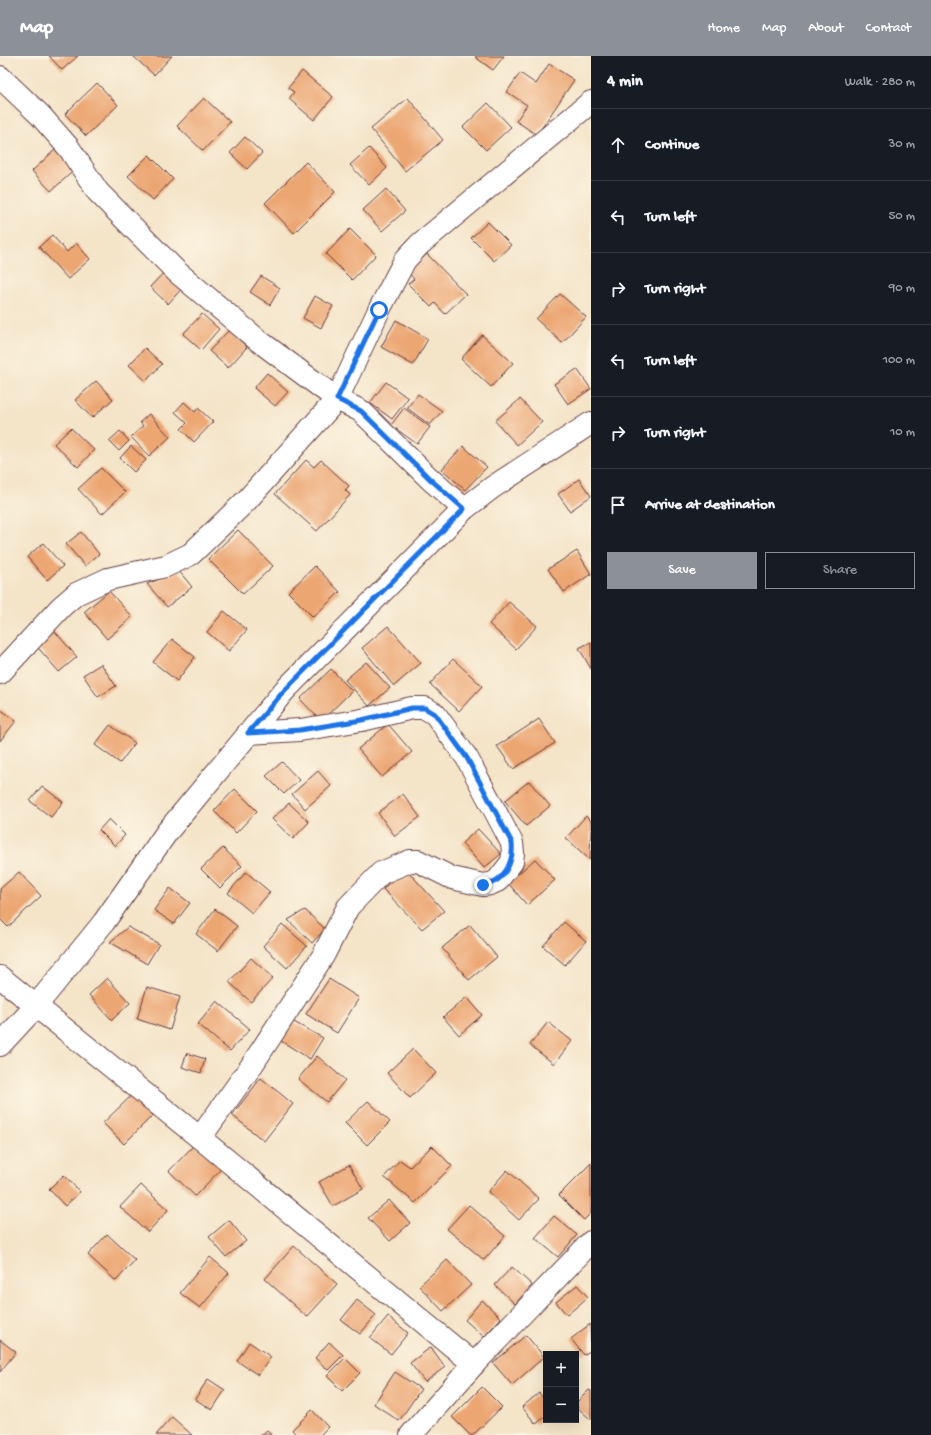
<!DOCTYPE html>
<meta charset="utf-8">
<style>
body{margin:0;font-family:"Gochi Hand",sans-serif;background:#242831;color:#f1f3f6}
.controls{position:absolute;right:12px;bottom:12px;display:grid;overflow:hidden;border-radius:0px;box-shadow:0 4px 16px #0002}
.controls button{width:36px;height:36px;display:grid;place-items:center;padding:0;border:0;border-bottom:1px solid #363941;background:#171b24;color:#f1f3f6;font:20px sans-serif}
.stop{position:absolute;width:12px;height:12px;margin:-9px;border:3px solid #1a73e8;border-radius:50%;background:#fff}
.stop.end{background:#1a73e8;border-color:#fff;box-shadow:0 1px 4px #0008}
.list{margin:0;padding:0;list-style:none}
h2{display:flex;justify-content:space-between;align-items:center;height:52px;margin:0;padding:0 16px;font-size:17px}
h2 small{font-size:13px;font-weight:400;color:#9ea1a6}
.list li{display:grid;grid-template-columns:26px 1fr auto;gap:12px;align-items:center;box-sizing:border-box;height:72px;padding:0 16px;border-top:1px solid #363941}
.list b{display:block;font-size:15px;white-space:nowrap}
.list em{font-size:13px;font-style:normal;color:#9ea1a6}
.actions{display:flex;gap:8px;padding:12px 16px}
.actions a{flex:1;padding:9px 0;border:1px solid #8c9099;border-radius:0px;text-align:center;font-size:14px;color:#8c9099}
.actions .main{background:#8c9099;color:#fff}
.icon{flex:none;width:22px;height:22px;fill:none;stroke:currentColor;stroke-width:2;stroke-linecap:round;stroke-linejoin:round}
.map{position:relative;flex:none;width:591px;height:1379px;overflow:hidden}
header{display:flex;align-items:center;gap:24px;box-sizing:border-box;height:56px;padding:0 20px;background:#8c9099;color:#fff}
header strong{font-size:19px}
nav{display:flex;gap:22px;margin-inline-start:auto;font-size:14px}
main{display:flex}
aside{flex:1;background:#171b24}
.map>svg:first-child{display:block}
.building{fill:#eca672}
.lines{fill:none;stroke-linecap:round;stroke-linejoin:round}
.street-casing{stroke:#643d43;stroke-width:24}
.street{stroke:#fff;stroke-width:22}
.route{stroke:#1a73e8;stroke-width:5}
</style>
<header>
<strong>Map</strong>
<nav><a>Home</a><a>Map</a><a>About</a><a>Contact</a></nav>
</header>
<main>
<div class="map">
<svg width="591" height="1379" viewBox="0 0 591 1379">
<rect width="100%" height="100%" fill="#fcf5e5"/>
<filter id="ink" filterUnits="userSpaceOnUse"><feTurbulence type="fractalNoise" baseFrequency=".025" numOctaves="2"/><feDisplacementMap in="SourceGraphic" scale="8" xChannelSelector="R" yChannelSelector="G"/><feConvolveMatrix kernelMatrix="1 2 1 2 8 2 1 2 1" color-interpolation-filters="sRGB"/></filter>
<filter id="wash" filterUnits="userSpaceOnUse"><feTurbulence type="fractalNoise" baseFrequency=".012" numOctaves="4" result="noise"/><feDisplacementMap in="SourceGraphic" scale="16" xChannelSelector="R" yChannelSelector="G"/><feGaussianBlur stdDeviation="0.9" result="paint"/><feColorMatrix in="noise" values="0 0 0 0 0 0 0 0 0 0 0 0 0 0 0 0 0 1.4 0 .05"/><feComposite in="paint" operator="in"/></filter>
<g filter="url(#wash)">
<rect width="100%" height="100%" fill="#f4e4c8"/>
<g id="blocks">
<g class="building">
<path d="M49 0H78L62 14Z"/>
<path d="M133 0H172L154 19Z"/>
<path d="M476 0H504L493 14 475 1Z"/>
<path d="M549 8 574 24 537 79 516 65 527 49 507 36 520 17 536 28Z"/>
<path d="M302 15 333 41 314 64 289 43 294 36 288 32Z"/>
<path d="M97 27 118 49 86 80 65 58Z"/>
<path d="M204 42 230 66 203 95 177 70Z"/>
<path d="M408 42 443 84 405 115 371 73Z"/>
<path d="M488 47 511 71 486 94 463 71Z"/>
<path d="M245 81 262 97 247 113 230 97Z"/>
<path d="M58 91 78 111 51 135 32 115Z"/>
<path d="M369 92 387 112 369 129 350 109Z"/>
<path d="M149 99 173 123 153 144 128 120Z"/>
<path d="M306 106 335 136 294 177 265 147Z"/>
<path d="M386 133 405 155 382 175 363 154Z"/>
<path d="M488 166 511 189 494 205 471 182Z"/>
<path d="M350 173 376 199 352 224 326 198Z"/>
<path d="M52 179 67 196 76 187 90 203 68 223 39 191Z"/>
<path d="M427 198 466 238 445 258 435 247 431 251 408 228 414 223 408 216Z"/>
<path d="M166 214 184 230 168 248 150 231Z"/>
<path d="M261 220 280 232 270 249 250 236Z"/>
<path d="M560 238 586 261 562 287 536 263Z"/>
<path d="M315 240 333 250 321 272 303 262Z"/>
<path d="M202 258 219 273 201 294 183 278Z"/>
<path d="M396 264 428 283 413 309 381 291Z"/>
<path d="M229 274 247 291 228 312 209 295Z"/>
<path d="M482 279 513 307 491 331 461 303Z"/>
<path d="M145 292 162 308 146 325 129 309Z"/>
<path d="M577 313 591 333 568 348 554 328Z"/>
<path d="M267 317 288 336 275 350 254 332Z"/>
<path d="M96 325 113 343 92 362 75 344Z"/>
<path d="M386 326 408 342 392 363 370 347Z"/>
<path d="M418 338 442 355 430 369 407 352Z"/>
<path d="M520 343 542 366 517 389 495 365Z"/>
<path d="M184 346 195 356 198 352 213 366 194 386 181 373 187 367 175 356Z"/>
<path d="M404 352 430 371 417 388 391 369Z"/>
<path d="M149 358 170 381 149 400 131 381 143 370 140 366Z"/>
<path d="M71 372 94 394 78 411 54 388Z"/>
<path d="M120 375 129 385 119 395 109 385Z"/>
<path d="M131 390 146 404 134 416 120 402Z"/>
<path d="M463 390 487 411 465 434 442 413Z"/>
<path d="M306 404 314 411 321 404 349 430 345 434 350 439 317 475 275 438Z"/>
<path d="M101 412 125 436 102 458 78 433Z"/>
<path d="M579 423 591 440 570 455 558 438Z"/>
<path d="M238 474 273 510 243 538 208 503Z"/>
<path d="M81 476 99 498 85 510 66 488Z"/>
<path d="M43 487 63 510 47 524 27 501Z"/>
<path d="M577 495 591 518 564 536 548 513Z"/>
<path d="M315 510 340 536 313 561 288 536Z"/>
<path d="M179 515 192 531 167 551 147 528Z"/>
<path d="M109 535 132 561 107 583 84 556Z"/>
<path d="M509 546 537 570 516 593 489 568Z"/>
<path d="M224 555 247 574 229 595 207 576Z"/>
<path d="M388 570 421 607 394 630 362 592Z"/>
<path d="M52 572 77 601 59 616 34 587Z"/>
<path d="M172 583 195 601 177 625 153 606Z"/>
<path d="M591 586V613L579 592Z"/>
<path d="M453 603 482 630 459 655 430 628Z"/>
<path d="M366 606 390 632 369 650 345 624Z"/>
<path d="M101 608 116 630 98 641 83 619Z"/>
<path d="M331 613 352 635 321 665 300 643Z"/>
<path d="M0 653 16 665 0 685Z"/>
<path d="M539 663 555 687 513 713 497 690Z"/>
<path d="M388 668 412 696 382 721 358 693Z"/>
<path d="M110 669 135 687 120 707 95 689Z"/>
<path d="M282 706 299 724 284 738 266 720Z"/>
<path d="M318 715 331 730 305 753 292 738Z"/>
<path d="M529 725 550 750 526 770 505 745Z"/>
<path d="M42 730 63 746 51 761 30 745Z"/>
<path d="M235 733 257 755 236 777 214 755Z"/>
<path d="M403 738 420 761 395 780 378 757Z"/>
<path d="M289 747 309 766 293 783 272 763Z"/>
<path d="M586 760 591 765 590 804 566 782Z"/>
<path d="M109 763 125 779 115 790 99 774Z"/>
<path d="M478 773 501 798 484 812 462 787Z"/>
<path d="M223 792 242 810 220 832 201 813Z"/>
<path d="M535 803 555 824 527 849 508 827Z"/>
<path d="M405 812 444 855 422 873 383 833Z"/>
<path d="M19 816 41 840 8 871 0 863V833Z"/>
<path d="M246 816 270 836 252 857 228 837Z"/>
<path d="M170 832 190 847 174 868 154 854Z"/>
<path d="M215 853 237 870 218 895 196 878Z"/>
<path d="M305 854 325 873 312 887 288 864Z"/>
<path d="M564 866 586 885 565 909 543 890Z"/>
<path d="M282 868 307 890 287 912 263 890Z"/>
<path d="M470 869 497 901 469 924 442 892Z"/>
<path d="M128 871 159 888 147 908 110 886Z"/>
<path d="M251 902 273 922 251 946 229 926Z"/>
<path d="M107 922 130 947 112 964 89 939Z"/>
<path d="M329 923 359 942 337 977 306 958Z"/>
<path d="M147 931 180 941 170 974 137 963Z"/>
<path d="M467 941 482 959 459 979 443 961Z"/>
<path d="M217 945 250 973 230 995 198 968Z"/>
<path d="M292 965 323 982 310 1003 281 985Z"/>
<path d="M548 966 572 985 554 1008 530 989Z"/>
<path d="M413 993 436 1017 410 1042 387 1017Z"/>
<path d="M187 997 205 1003 201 1017 182 1011Z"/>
<path d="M317 1000 345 1024 327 1046 298 1023Z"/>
<path d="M261 1022 293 1048 264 1085 232 1059Z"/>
<path d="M132 1039 153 1059 124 1088 103 1067Z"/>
<path d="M368 1045 390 1066 367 1089 345 1067Z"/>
<path d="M195 1088 221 1113 195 1140 169 1115Z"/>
<path d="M432 1090 452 1110 415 1147 384 1121 400 1104 410 1111Z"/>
<path d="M591 1107V1157L584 1164 559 1139Z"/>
<path d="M349 1109 363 1133 333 1150 319 1126Z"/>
<path d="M507 1114 539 1143 519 1164 488 1136Z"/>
<path d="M64 1119 80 1136 65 1150 49 1133Z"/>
<path d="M141 1129 168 1154 148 1176 120 1151Z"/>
<path d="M389 1144 410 1167 390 1185 368 1162Z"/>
<path d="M469 1149 505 1180 484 1204 447 1173Z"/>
<path d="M554 1160 577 1179 558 1201 535 1182Z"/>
<path d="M229 1164 246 1185 226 1201 209 1181Z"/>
<path d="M107 1178 135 1204 116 1225 88 1199Z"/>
<path d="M294 1190 337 1228 307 1261 265 1223Z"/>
<path d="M210 1201 229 1217 200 1252 180 1237Z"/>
<path d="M447 1204 471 1229 443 1255 419 1230Z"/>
<path d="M512 1211 532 1229 515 1248 495 1229Z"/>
<path d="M577 1229 588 1241 567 1259 556 1246Z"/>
<path d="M357 1244 376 1259 360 1278 341 1264Z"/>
<path d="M482 1244 501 1262 484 1281 465 1264Z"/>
<path d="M388 1260 408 1277 391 1298 370 1282Z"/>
<path d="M590 1268 591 1294 584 1299 571 1283Z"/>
<path d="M526 1279 544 1301 512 1329 493 1307Z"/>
<path d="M0 1284 16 1296 0 1316Z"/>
<path d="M249 1286 271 1301 258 1319 237 1305Z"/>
<path d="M329 1286 343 1299 328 1314 315 1302Z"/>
<path d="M431 1291 445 1311 425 1326 410 1307Z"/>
<path d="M345 1302 360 1317 342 1335 327 1320Z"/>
<path d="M395 1316 421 1333 399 1365 374 1348Z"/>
<path d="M208 1323 225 1334 212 1354 195 1343Z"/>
<path d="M482 1331 502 1351 473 1379H470L452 1361Z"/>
<path d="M589 1334 591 1335V1364L576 1350V1347Z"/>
<path d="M539 1337 546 1345V1360L536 1368 522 1351Z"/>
<path d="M312 1354 328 1371 320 1379H297L292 1374Z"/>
<path d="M172 1361 192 1379H156Z"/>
<path d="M267 1374 271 1379H261Z"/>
</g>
</g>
</g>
<g filter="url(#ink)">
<use href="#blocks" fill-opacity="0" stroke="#643d43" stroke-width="1"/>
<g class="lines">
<g class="street-casing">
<g id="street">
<path d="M0 21 40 59 69 92 98 136 177 216 259 285 337 343 361 355 430 423 464 453"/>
<path d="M0 617 61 551 76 538 108 523 166 510 191 498 247 444 337 343 379 254 405 204 420 188 591 46"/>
<path d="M0 921 200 1082 474 1308"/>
<path d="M0 989 36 950 104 866 167 776 284 635 464 453 493 431 591 367"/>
<path d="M200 1082 250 1012 323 900 348 851 381 817 410 805H418L452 822 483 829 490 828 497 825 512 806 513 797 512 787 467 702 435 658 425 652H412L362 664 300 674 248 677"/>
<path d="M411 1379 474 1308 591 1186"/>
</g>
</g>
<use href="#street" class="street"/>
</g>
</g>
<g class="lines" filter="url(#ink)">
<path class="route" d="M379 254 337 343 361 355 430 423 464 453 284 635 248 677 300 674 362 664 412 652H425L435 658 467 702 512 787C514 806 504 827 483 829"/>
</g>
</svg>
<div class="controls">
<button>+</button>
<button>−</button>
</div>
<div class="stop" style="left:379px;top:254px"></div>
<div class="stop end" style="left:483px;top:829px"></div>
</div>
<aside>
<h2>4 min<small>Walk · 280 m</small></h2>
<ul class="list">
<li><svg class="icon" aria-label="ahead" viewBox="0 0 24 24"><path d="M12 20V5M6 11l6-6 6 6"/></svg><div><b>Continue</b></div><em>30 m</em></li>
<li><svg class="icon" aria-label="left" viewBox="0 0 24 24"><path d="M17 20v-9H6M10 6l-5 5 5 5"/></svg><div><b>Turn left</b></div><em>50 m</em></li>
<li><svg class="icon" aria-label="right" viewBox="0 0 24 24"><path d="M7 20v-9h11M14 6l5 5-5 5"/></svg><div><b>Turn right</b></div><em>90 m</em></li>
<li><svg class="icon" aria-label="left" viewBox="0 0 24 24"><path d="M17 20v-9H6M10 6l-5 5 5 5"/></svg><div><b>Turn left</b></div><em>100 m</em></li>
<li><svg class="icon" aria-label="right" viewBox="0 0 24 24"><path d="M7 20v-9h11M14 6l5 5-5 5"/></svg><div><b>Turn right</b></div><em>10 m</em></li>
<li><svg class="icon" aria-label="arrive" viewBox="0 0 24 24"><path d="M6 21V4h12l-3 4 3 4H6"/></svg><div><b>Arrive at destination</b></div></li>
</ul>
<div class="actions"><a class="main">Save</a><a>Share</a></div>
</aside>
</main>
